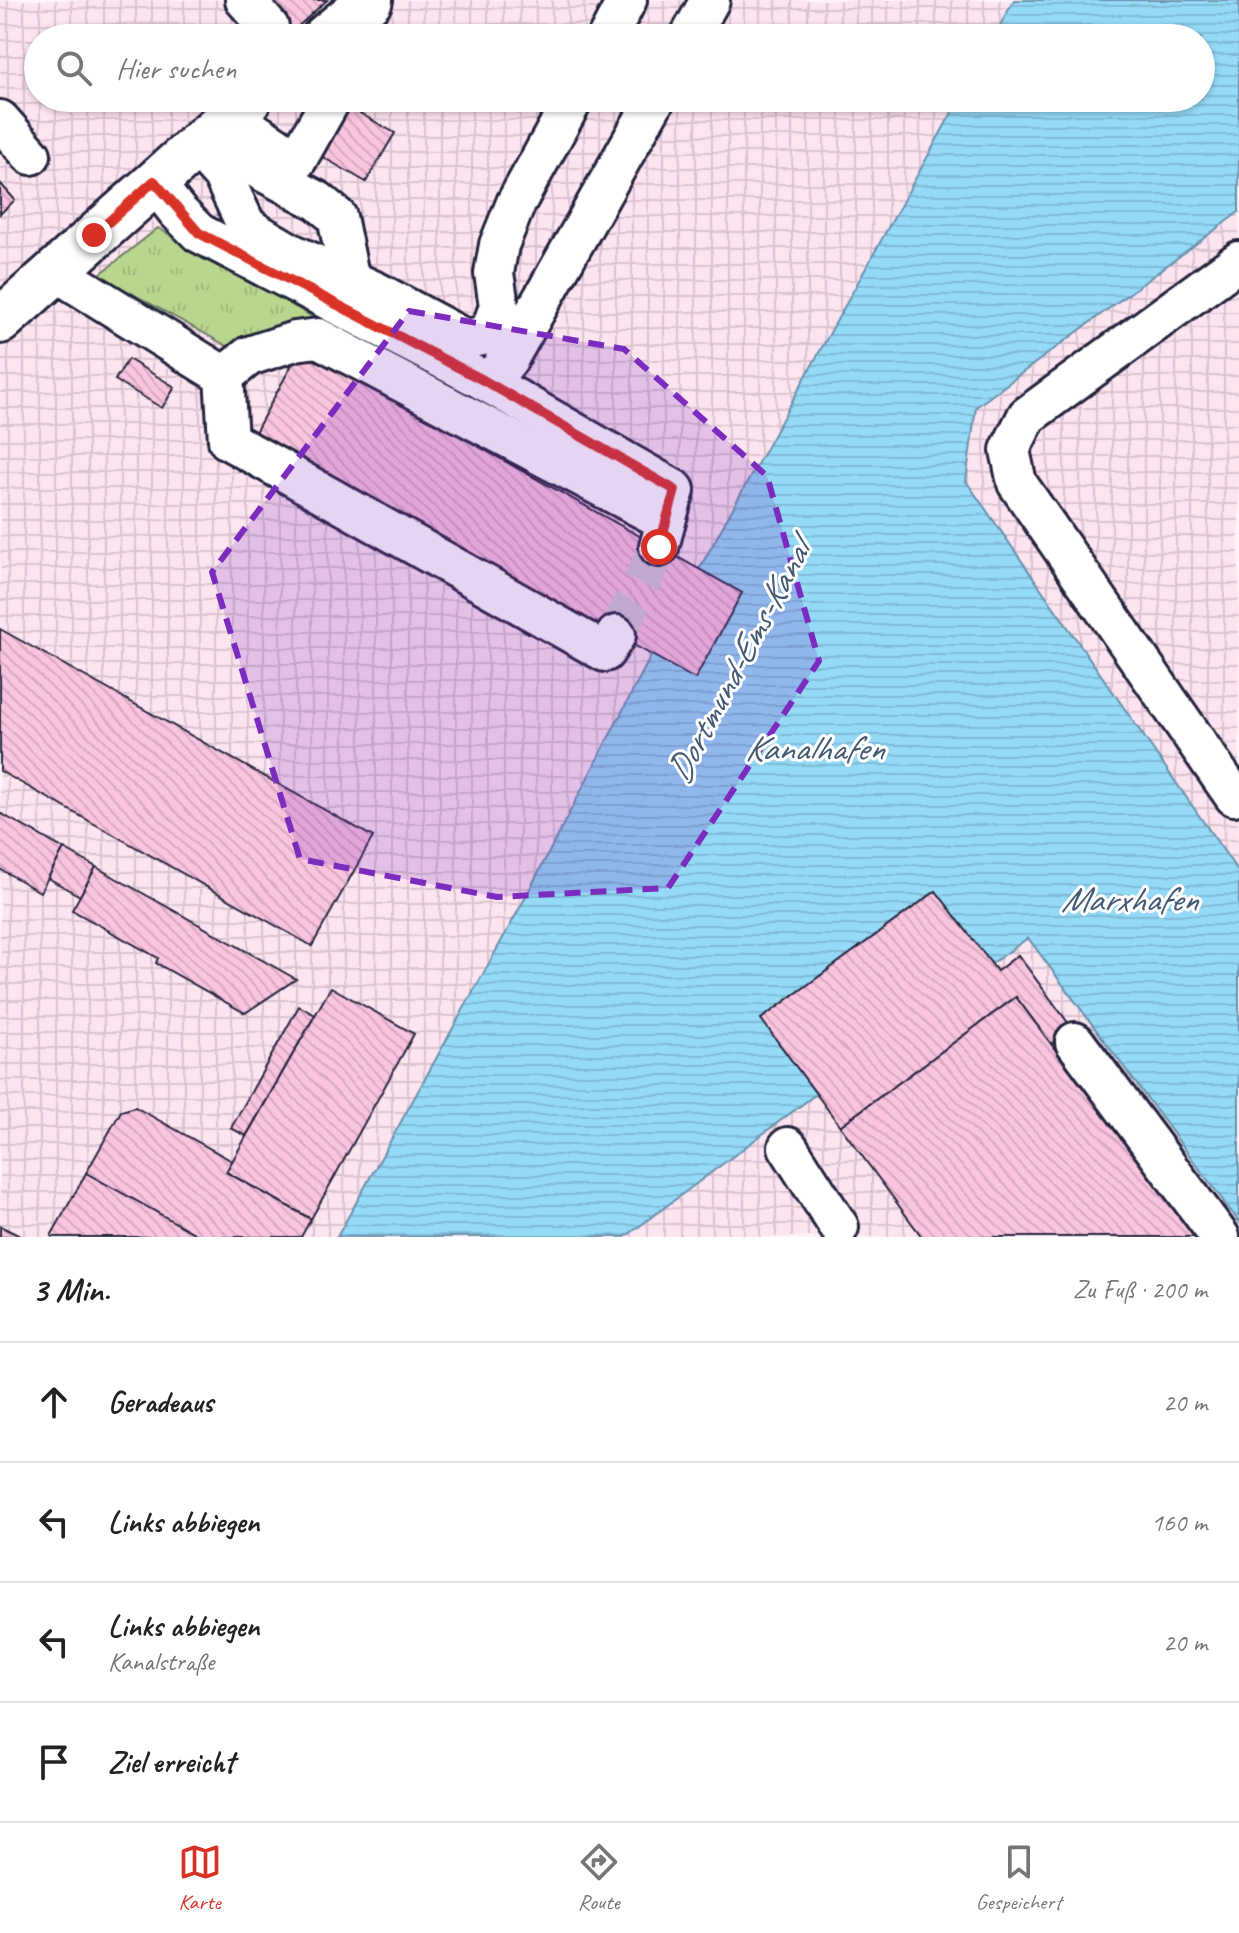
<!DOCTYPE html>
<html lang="de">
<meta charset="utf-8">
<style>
body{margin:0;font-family:Caveat,sans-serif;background:#f2f2f2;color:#222}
.stop{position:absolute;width:24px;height:24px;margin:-18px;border:6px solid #d93025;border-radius:50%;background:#fff}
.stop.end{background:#d93025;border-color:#fff;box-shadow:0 2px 8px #0008}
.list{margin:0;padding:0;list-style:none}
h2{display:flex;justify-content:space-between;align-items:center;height:104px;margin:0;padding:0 32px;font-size:34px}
h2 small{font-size:26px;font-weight:400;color:#767676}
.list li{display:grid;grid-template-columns:52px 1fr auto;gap:24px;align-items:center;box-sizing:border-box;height:120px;padding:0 32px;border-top:2px solid #e0e0e0}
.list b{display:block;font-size:30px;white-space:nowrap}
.list p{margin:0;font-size:26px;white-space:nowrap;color:#767676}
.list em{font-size:26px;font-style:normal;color:#767676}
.icon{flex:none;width:44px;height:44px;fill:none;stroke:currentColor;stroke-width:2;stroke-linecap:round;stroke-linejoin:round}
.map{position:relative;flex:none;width:1239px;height:1237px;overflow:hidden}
.search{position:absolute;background:#fff;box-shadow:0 2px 6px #0004;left:24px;right:24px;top:24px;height:88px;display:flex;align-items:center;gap:20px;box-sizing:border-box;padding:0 28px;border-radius:44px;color:#767676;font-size:30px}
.sheet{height:584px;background:#fff}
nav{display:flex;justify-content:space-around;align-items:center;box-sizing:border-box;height:112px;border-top:2px solid #e0e0e0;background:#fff;font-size:22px;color:#767676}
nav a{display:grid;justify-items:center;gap:4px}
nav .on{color:#d93025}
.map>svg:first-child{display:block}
.industrial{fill:url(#industrial-grid);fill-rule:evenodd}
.grass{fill:url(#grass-tufts);stroke:#6e7c64;stroke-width:2}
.water{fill:url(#water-rules);stroke:#6790ac;stroke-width:2}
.building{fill:url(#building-back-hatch);stroke:#22223b;stroke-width:2}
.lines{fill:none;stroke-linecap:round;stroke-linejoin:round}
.minor-tunnel{stroke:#d2c9d2;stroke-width:38;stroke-dasharray:38 19;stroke-linecap:butt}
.minor-casing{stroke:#22223b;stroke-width:44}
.major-casing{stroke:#22223b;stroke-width:50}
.minor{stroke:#fff;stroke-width:38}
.major{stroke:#fff;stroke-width:44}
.route{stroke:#d93025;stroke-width:10}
.marked{fill:#7b2cbf;fill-opacity:0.2;stroke:#7b2cbf;stroke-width:6;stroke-dasharray:16 10;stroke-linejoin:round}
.labels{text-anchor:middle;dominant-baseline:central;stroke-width:6;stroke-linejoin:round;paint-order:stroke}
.water-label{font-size:36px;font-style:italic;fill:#445973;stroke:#fff}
</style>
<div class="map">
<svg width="1239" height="1237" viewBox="0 0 1239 1237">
<defs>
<pattern id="industrial-grid" width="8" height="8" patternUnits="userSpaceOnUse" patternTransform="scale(2)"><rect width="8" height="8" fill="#fde5f0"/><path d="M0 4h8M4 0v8" fill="none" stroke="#d9c4cf"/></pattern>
<pattern id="grass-tufts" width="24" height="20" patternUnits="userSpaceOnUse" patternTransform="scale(2)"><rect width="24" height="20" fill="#b9d68e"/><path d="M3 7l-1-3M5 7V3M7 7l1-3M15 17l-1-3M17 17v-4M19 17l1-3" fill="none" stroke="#9fb77b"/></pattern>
<pattern id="water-rules" width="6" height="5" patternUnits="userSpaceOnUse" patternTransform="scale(2)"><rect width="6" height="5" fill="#95daf7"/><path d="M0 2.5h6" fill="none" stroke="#80bbd5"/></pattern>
<pattern id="building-back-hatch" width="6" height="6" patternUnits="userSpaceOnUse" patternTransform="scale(2)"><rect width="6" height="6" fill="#fac4de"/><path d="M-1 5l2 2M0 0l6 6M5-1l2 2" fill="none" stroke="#d6a8bf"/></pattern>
</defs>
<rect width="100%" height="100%" fill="#fef3f8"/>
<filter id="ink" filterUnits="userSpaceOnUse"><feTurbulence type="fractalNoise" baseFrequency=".0125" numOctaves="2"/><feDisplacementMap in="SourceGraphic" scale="16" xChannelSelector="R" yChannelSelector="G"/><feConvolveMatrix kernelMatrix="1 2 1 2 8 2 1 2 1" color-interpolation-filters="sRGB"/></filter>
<g filter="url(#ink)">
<path class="industrial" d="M0 0H1239V1237H0ZM38 38H1201V98H38Z"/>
<path class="grass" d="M158 228 330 327 236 351 99 275Z"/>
<path class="water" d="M1014 0H1239V212L976 407 966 481 1239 873V1222L1028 938 991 964 936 891 762 1019 816 1094 625 1237H337L523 902 651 656 960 98H1201V38H993Z"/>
<g class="building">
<path d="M264 0H327L292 32Z"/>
<path d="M342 103 395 133 366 182 314 152Z"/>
<path d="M0 183 15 200 0 214Z"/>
<path d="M301 348 742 593 695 679 254 434Z"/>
<path d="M128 359 175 387 162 408 115 380Z"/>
<path d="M0 629 373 837 312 946 0 771Z"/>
<path d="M0 813 64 849 40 892 0 869Z"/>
<path d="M64 849 96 867 80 896 48 878Z"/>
<path d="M96 867 296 979 245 1013 156 963 158 958 72 910Z"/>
<path d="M936 891 997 971 1018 955 1072 1028 1051 1044 1016 997 840 1126 761 1019Z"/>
<path d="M331 987 414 1034 311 1219 226 1172Z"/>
<path d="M1016 997 1051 1044 1194 1237H922L840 1126Z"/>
<path d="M299 1006 315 1015 246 1136 231 1128Z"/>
<path d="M135 1107 232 1161 226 1172 311 1219 301 1237H201L86 1173 121 1111Z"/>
<path d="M86 1173 201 1237H53L51 1236Z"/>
<path d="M0 1226 22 1237H0Z"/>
</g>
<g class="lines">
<path class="minor-tunnel" d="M616 635 659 547"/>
<g class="minor-casing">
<g id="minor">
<path d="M245 0 269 27"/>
<path d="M607 38 627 0"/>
<path d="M689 38 710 0"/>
<path d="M229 115 297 160 332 98"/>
<path d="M0 120 31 155"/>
<path d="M214 129 256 168 318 201 337 217 350 280"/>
<path d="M195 145 223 176 246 225 257 233 291 253 375 291 465 339 489 335 499 306 494 273 499 245 516 203 574 98"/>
<path d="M154 181 177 211 199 233 483 380 498 372 509 358 656 98"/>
<path d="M55 271 224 376 228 440 605 652 616 635"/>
<path d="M224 376 249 356 295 341 318 338 666 521 659 547"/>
<path d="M483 380 675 490 666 521"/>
<path d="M1234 796 1017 483 1010 450 1027 416 1239 261"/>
<path d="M1075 1042 1220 1237"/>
<path d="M788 1147 839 1227"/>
</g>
</g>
<g class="major-casing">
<g id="major">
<path d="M324 38 370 0"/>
<path d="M0 321 250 98"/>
</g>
</g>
<use href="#minor" class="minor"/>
<use href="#major" class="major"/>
</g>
</g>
<g class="lines" filter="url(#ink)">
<path class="route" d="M94 235 154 181 199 233 483 380 675 490 659 547"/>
</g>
<path class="marked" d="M409 311 624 349 767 476 819 661 668 888 497 897 300 859 212 572Z"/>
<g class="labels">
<g class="water-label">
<text transform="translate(738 662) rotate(-62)">Dortmund-Ems-Kanal</text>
<text x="814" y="748">Kanalhafen</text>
<text x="1129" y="899">Marxhafen</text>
</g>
</g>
</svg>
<div class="stop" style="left:659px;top:547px"></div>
<div class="stop end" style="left:94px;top:235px"></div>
<div class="search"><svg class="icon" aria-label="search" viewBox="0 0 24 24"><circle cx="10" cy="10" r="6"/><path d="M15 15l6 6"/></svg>Hier suchen</div>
</div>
<section class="sheet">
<h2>3 Min.<small>Zu Fuß · 200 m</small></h2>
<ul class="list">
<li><svg class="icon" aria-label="ahead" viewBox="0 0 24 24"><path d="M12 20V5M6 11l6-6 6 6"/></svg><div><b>Geradeaus</b></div><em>20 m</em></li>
<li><svg class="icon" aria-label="left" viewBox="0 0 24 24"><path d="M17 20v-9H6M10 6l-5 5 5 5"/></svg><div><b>Links abbiegen</b></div><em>160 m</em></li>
<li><svg class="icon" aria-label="left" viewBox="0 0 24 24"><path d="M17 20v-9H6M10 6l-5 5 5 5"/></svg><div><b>Links abbiegen</b><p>Kanalstraße</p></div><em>20 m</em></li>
<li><svg class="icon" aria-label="arrive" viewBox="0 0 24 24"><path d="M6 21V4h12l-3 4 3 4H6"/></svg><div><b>Ziel erreicht</b></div></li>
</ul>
</section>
<nav>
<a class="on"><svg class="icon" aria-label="map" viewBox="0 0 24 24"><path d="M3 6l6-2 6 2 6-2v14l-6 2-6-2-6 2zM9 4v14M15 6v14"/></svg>Karte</a>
<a><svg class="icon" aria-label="directions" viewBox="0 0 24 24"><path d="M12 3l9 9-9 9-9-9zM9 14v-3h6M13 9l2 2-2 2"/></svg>Route</a>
<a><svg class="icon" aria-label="saved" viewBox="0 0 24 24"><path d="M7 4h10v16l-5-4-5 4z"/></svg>Gespeichert</a>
</nav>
